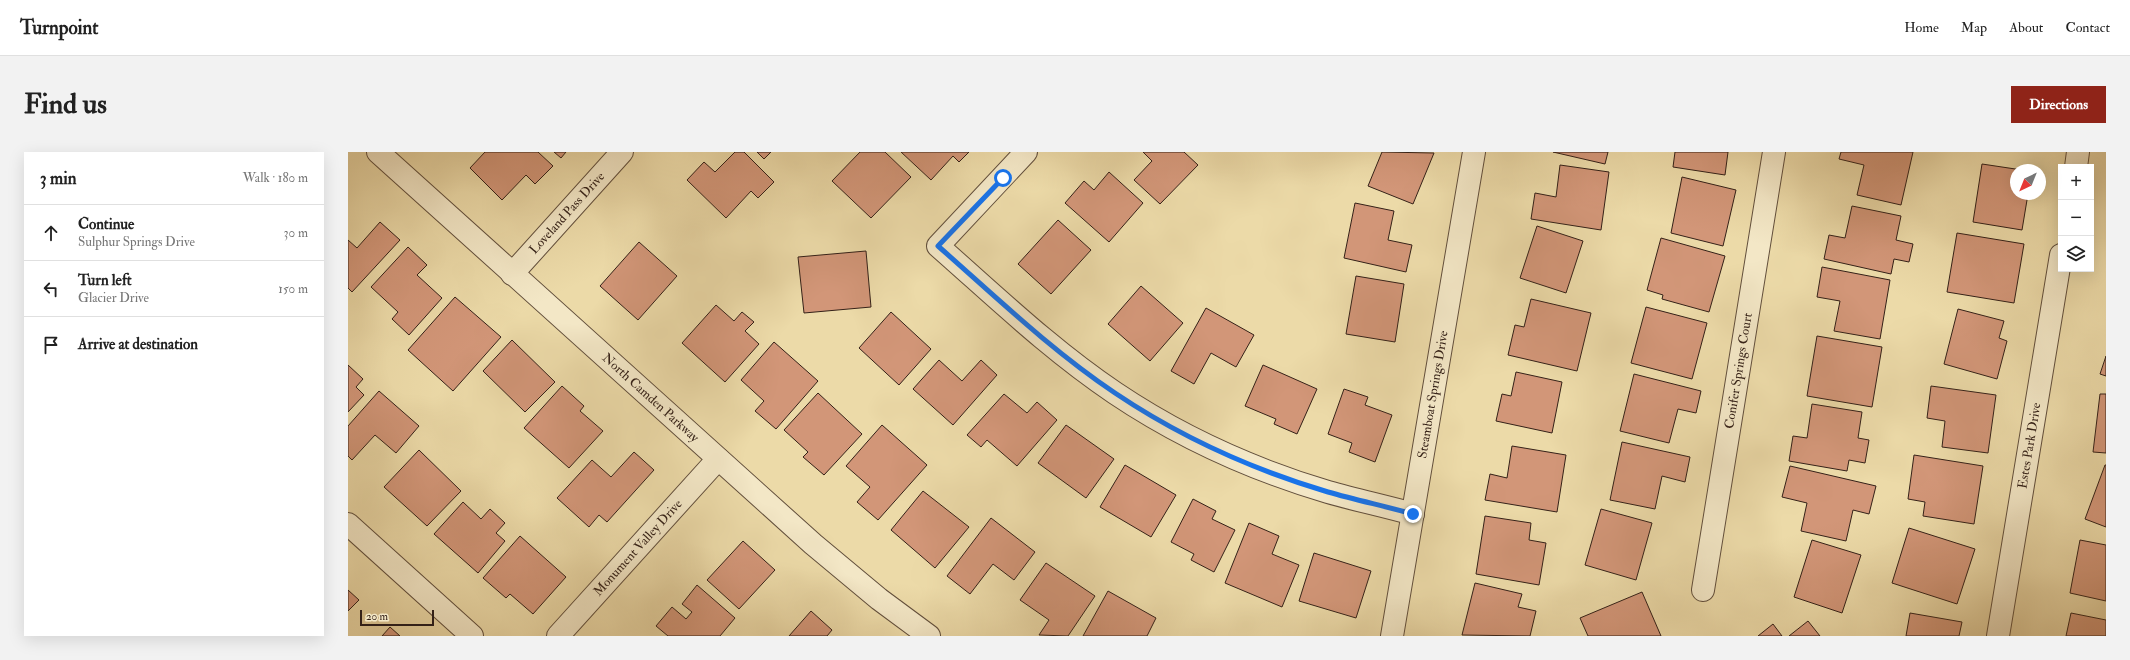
<!DOCTYPE html>
<meta charset="utf-8">
<style>
body{margin:0;font-family:"IM FELL Double Pica",serif;background:#f2f2f2;color:#222}
.controls{position:absolute;right:12px;top:12px;display:grid;overflow:hidden;border-radius:0px;box-shadow:0 4px 16px #0002}
.controls button{width:36px;height:36px;display:grid;place-items:center;padding:0;border:0;border-bottom:1px solid #e0e0e0;background:#fff;color:#222;font:20px sans-serif}
.compass{position:absolute;left:1662px;top:12px;width:36px;height:36px;border-radius:50%;background:#fff;box-shadow:0 4px 16px #0002;rotate:223deg}
.scale{position:absolute;left:12px;bottom:10px;width:74px;box-sizing:border-box;padding-left:4px;border:2px solid #342118;border-top:0;font-size:11px;line-height:14px;white-space:nowrap;color:#342118;-webkit-text-stroke:3px #f3e7c6;paint-order:stroke}
.stop{position:absolute;width:12px;height:12px;margin:-9px;border:3px solid #1a73e8;border-radius:50%;background:#fff}
.stop.end{background:#1a73e8;border-color:#fff;box-shadow:0 1px 4px #0008}
.list{margin:0;padding:0;list-style:none}
h2{display:flex;justify-content:space-between;align-items:center;height:52px;margin:0;padding:0 16px;font-size:17px}
h2 small{font-size:13px;font-weight:400;color:#767676}
.list li{display:grid;grid-template-columns:26px 1fr auto;gap:12px;align-items:center;box-sizing:border-box;height:56px;padding:0 16px;border-top:1px solid #e0e0e0}
.list b{display:block;font-size:15px;white-space:nowrap}
.list p{margin:0;font-size:13px;white-space:nowrap;color:#767676}
.list em{font-size:13px;font-style:normal;color:#767676}
.icon{flex:none;width:22px;height:22px;fill:none;stroke:currentColor;stroke-width:2;stroke-linecap:round;stroke-linejoin:round}
.map{position:relative;flex:none;width:1758px;height:484px;overflow:hidden;border-radius:0px}
header{display:flex;align-items:center;gap:24px;box-sizing:border-box;height:56px;padding:0 20px;background:#fff;border-bottom:1px solid #e0e0e0}
header strong{font-size:19px}
nav{display:flex;gap:22px;margin-inline-start:auto;font-size:14px}
.intro{display:flex;align-items:center;justify-content:space-between;box-sizing:border-box;height:96px;padding:0 24px}
h1{margin:0;font-size:28px}
.button{padding:10px 18px;border-radius:0px;background:#8f2418;color:#fff;font-size:14px;font-weight:700}
main{display:flex;gap:24px;padding:0 24px}
aside{flex:1;background:#fff;border-radius:0px;box-shadow:0 4px 16px #0002}
.map>svg:first-child{display:block}
.building{fill:#d29678;stroke:#342118}
.lines{fill:none;stroke-linecap:round;stroke-linejoin:round}
.minor-casing{stroke:#624f3c;stroke-width:24}
.minor{stroke:#f3e7c6;stroke-width:22}
.route{stroke:#1a73e8;stroke-width:5}
.labels{text-anchor:middle;dominant-baseline:central;stroke-width:3;stroke-linejoin:round;paint-order:stroke}
.street-label{font-size:13px;fill:#342118;stroke:#f3e7c6}
</style>
<header>
<strong>Turnpoint</strong>
<nav><a>Home</a><a>Map</a><a>About</a><a>Contact</a></nav>
</header>
<div class="intro"><h1>Find us</h1><a class="button">Directions</a></div>
<main>
<aside>
<h2>3 min<small>Walk · 180 m</small></h2>
<ul class="list">
<li><svg class="icon" aria-label="ahead" viewBox="0 0 24 24"><path d="M12 20V5M6 11l6-6 6 6"/></svg><div><b>Continue</b><p>Sulphur Springs Drive</p></div><em>30 m</em></li>
<li><svg class="icon" aria-label="left" viewBox="0 0 24 24"><path d="M17 20v-9H6M10 6l-5 5 5 5"/></svg><div><b>Turn left</b><p>Glacier Drive</p></div><em>150 m</em></li>
<li><svg class="icon" aria-label="arrive" viewBox="0 0 24 24"><path d="M6 21V4h12l-3 4 3 4H6"/></svg><div><b>Arrive at destination</b></div></li>
</ul>
</aside>
<div class="map">
<svg width="1758" height="484" viewBox="0 0 1758 484">
<rect width="100%" height="100%" fill="#ecdaa8"/>
<filter id="stains"><feTurbulence type="fractalNoise" baseFrequency=".005" numOctaves="4"/><feColorMatrix values="0 0 0 0 .2 0 0 0 0 .09 0 0 0 0 .02 0 0 0 .5 -.17"/></filter>
<radialGradient id="worn" r=".72"><stop offset=".6" stop-color="#630" stop-opacity="0"/><stop offset="1" stop-color="#630" stop-opacity=".3"/></radialGradient>
<g class="building">
<path d="M137 0H190L205 14 187 32 178 23 154 48 122 16Z"/>
<path d="M206 0H218L213 6Z"/>
<path d="M387 0H396L426 30 410 46 403 39 378 66 339 28 356 10 367 20Z"/>
<path d="M409 0H423L416 7Z"/>
<path d="M512 0H537L563 25 523 66 484 29Z"/>
<path d="M553 0H621L611 10 605 4 583 28Z"/>
<path d="M795 0H836L850 13 812 52 786 28 804 9Z"/>
<path d="M1034 0 1086 1 1065 52 1020 34Z"/>
<path d="M1205 0H1260L1257 12Z"/>
<path d="M1327 0H1380L1377 23 1325 15Z"/>
<path d="M1493 0H1565L1553 53 1509 43 1516 13 1491 7Z"/>
<path d="M1634 12 1674 18H1668V42H1680L1674 78 1625 70Z"/>
<path d="M1212 13 1261 20 1253 78 1183 67 1187 41 1208 45Z"/>
<path d="M761 20 795 51 761 90 717 51 736 29 746 38Z"/>
<path d="M1334 25 1388 38 1375 94 1323 81Z"/>
<path d="M1007 51 1046 59 1040 88 1064 93 1058 120 996 106Z"/>
<path d="M1504 54 1553 64 1548 88 1565 92 1561 110 1546 107 1543 122 1476 107 1481 83 1497 86Z"/>
<path d="M710 68 743 98 703 142 670 112Z"/>
<path d="M32 70 52 88 4 140 0 136V88L9 96Z"/>
<path d="M1189 74 1235 89 1218 141 1172 126Z"/>
<path d="M1609 81 1676 92 1666 151 1599 140Z"/>
<path d="M1313 86 1377 104 1361 160 1314 147 1315 143 1299 138Z"/>
<path d="M291 90 329 124 290 168 252 134Z"/>
<path d="M60 95 79 113 69 123 94 146 61 183 44 167 50 160 23 135Z"/>
<path d="M518 99 523 155 456 161 450 105Z"/>
<path d="M1474 115 1542 128 1532 187 1486 179 1492 149 1469 145Z"/>
<path d="M1008 124 1056 132 1047 190 998 182Z"/>
<path d="M793 134 835 171 802 209 760 172Z"/>
<path d="M107 145 153 185 105 239 60 198Z"/>
<path d="M1183 147 1243 161 1229 219 1160 203 1167 173 1176 175Z"/>
<path d="M368 153 386 169 394 160 406 170 397 179 411 192 377 230 334 191Z"/>
<path d="M1298 155 1359 171 1344 227 1283 211Z"/>
<path d="M858 156 906 183 888 215 863 201 846 232 823 219Z"/>
<path d="M1610 157 1656 169 1651 186 1659 189 1649 227 1596 212Z"/>
<path d="M543 160 583 197 551 233 511 196Z"/>
<path d="M1469 184 1534 195 1524 255 1459 244Z"/>
<path d="M164 188 207 230 177 260 135 219Z"/>
<path d="M426 190 470 229 428 277 407 259 416 249 393 228Z"/>
<path d="M1758 204V224L1752 222Z"/>
<path d="M591 208 614 229 633 208 649 223 605 273 565 237Z"/>
<path d="M0 213 15 227 8 235 16 243 0 260Z"/>
<path d="M915 213 969 237 949 282 926 272 928 267 897 254Z"/>
<path d="M1168 220 1214 230 1204 281 1148 269 1154 242 1163 244Z"/>
<path d="M1286 222 1353 239 1348 261 1330 257 1321 291 1272 279Z"/>
<path d="M214 234 236 254 232 259 255 279 221 316 176 276Z"/>
<path d="M1583 234 1648 243 1640 301 1594 295 1597 269 1579 266Z"/>
<path d="M996 237 1020 245 1017 253 1044 263 1027 310 1001 300 1004 291 980 282Z"/>
<path d="M31 239 71 274 48 301 27 283 4 308 0 304V274Z"/>
<path d="M470 241 514 282 476 323 455 305 460 300 436 278Z"/>
<path d="M656 242 679 261 689 250 709 268 669 314 639 288 633 295 619 283Z"/>
<path d="M1752 242H1758V301L1745 300Z"/>
<path d="M1464 252 1514 260 1510 286 1521 288 1517 311 1501 308 1499 319 1441 309 1445 284 1459 286Z"/>
<path d="M534 273 579 313 530 368 509 350 522 335 498 314Z"/>
<path d="M718 273 766 307 738 346 690 311Z"/>
<path d="M1274 290 1342 305 1337 330 1314 324 1307 357 1262 348Z"/>
<path d="M1164 294 1218 303 1209 360 1137 348 1142 322 1159 326Z"/>
<path d="M71 298 113 339 79 374 36 335Z"/>
<path d="M286 300 306 318 259 370 251 363 241 375 209 346 244 308 263 325Z"/>
<path d="M1566 303 1635 314 1626 372 1575 364 1577 350 1560 347Z"/>
<path d="M777 313 828 343 803 385 752 355Z"/>
<path d="M1757 313H1758V375L1737 367Z"/>
<path d="M1442 314 1528 334 1521 362 1505 358 1498 389 1453 379 1459 351 1434 345Z"/>
<path d="M575 339 621 375 587 416 543 378Z"/>
<path d="M845 347 868 359 864 367 887 378 866 420 843 408 846 402 823 390Z"/>
<path d="M115 350 133 367 142 357 157 371 148 381 157 389 130 421 86 382Z"/>
<path d="M1253 357 1304 371 1288 428 1237 413Z"/>
<path d="M1137 364 1183 371 1181 388 1198 391 1191 433 1128 422Z"/>
<path d="M643 366 687 400 666 428 645 412 622 442 599 424Z"/>
<path d="M901 371 931 384 924 402 951 413 934 455 877 431Z"/>
<path d="M1561 376 1627 397 1609 452 1544 431Z"/>
<path d="M172 384 218 425 185 462 162 442 158 446 135 426Z"/>
<path d="M1464 388 1513 403 1494 461 1446 445Z"/>
<path d="M1732 388 1758 393V449L1722 441Z"/>
<path d="M395 389 427 418 391 457 359 428Z"/>
<path d="M966 401 1023 419 1008 466 951 449Z"/>
<path d="M698 411 747 444 720 484 691 483 701 468 672 448Z"/>
<path d="M1127 431 1174 442 1170 455 1188 459 1182 484 1114 483Z"/>
<path d="M349 433 387 466 372 484H320L308 474 324 455 338 467 344 460 334 452Z"/>
<path d="M0 438 11 448 0 459Z"/>
<path d="M760 439 808 466 799 484H735Z"/>
<path d="M1294 440 1313 484H1240L1232 466Z"/>
<path d="M463 459 484 478 479 484H441Z"/>
<path d="M1562 461 1614 470 1611 484H1558Z"/>
<path d="M1723 461 1758 468V484H1718Z"/>
<path d="M1460 469 1472 484H1441Z"/>
<path d="M1425 472 1434 484H1410Z"/>
<path d="M42 475 52 484H34Z"/>
</g>
<g class="lines">
<g class="minor-casing">
<g id="minor">
<path id="s1" d="M30 0 465 392 531 447 581 484"/>
<path d="M678 0 590 94C648 145 703 198 767 241 831 284 906 318 980 340 1008 348 1036 354 1065 362"/>
<path d="M1728 15 1730 0"/>
<path id="s2" d="M164 122 274 0"/>
<path d="M0 372 124 484"/>
<path id="s3" d="M1355 438 1426 0"/>
<path id="s4" d="M210 484 370 307"/>
<path id="s5" d="M1044 484 1126 0"/>
<path id="s6" d="M1650 484 1713 103"/>
</g>
</g>
<use href="#minor" class="minor"/>
</g>
<g class="lines">
<path class="route" d="M655 26 590 94C648 145 703 198 767 241 831 284 906 318 980 340 1008 348 1036 354 1065 362"/>
</g>
<g class="labels">
<g class="street-label">
<text stroke="none"><textPath href="#s2" startOffset="82">Loveland Pass Drive</textPath></text>
<text stroke="none"><textPath href="#s3" startOffset="222">Conifer Springs Court</textPath></text>
<text stroke="none"><textPath href="#s5" startOffset="245">Steamboat Springs Drive</textPath></text>
<text stroke="none"><textPath href="#s1" startOffset="367">North Camden Parkway</textPath></text>
<text stroke="none"><textPath href="#s6" startOffset="193">Estes Park Drive</textPath></text>
<text stroke="none"><textPath href="#s4" startOffset="119">Monument Valley Drive</textPath></text>
</g>
</g>
<rect width="100%" height="100%" filter="url(#stains)"/>
<rect width="100%" height="100%" fill="url(#worn)"/>
</svg>
<div class="controls">
<button>+</button>
<button>−</button>
<button><svg class="icon" aria-label="layers" viewBox="0 0 24 24"><path d="M12 4l9 5-9 5-9-5zM3 14l9 5 9-5"/></svg></button>
</div>
<svg class="compass" viewBox="-18 -18 36 36"><path d="M0-13l5 13h-10z" fill="#e53935"/><path d="M0 13l5-13h-10z" fill="#767676"/></svg>
<div class="scale">20 m</div>
<div class="stop" style="left:655px;top:26px"></div>
<div class="stop end" style="left:1065px;top:362px"></div>
</div>
</main>
